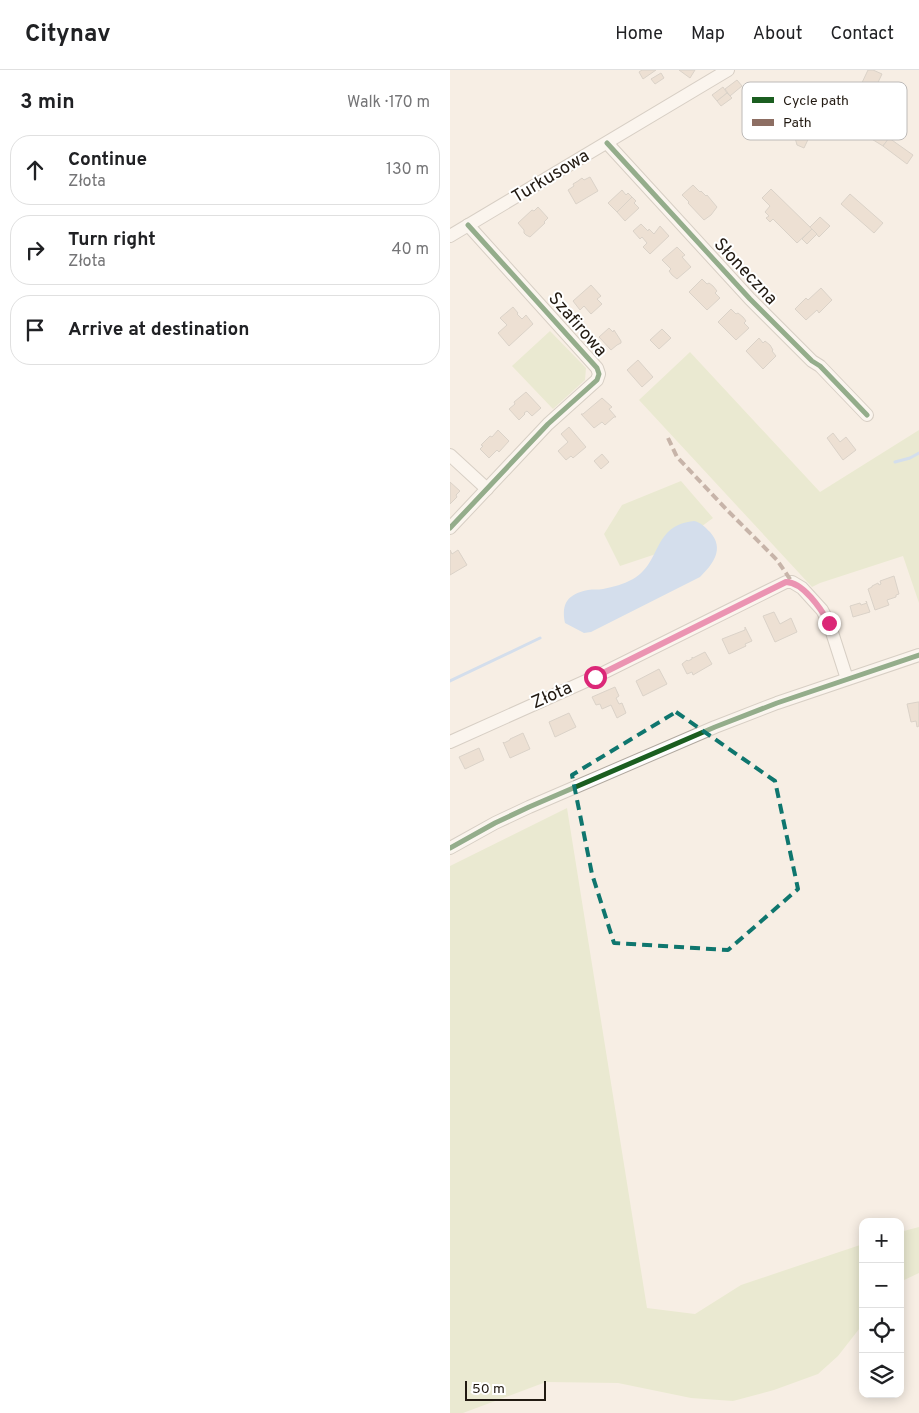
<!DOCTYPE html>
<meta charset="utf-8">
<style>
body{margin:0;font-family:Overpass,sans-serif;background:#f2f2f2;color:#202124}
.controls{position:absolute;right:15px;bottom:15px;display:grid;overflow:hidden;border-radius:10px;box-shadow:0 2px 12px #0003}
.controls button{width:45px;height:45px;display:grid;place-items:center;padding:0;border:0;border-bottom:1px solid #e0e0e0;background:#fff;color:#202124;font:25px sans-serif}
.scale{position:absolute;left:15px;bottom:12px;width:81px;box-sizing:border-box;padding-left:5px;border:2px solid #221a12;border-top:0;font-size:14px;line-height:18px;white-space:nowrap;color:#221a12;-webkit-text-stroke:4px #fff;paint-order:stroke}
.stop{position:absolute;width:15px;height:15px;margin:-11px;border:4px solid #db2777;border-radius:50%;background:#fff}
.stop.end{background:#db2777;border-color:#fff;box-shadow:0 1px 5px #0008}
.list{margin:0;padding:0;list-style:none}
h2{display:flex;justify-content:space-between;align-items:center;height:65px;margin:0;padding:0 20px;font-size:21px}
h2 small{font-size:16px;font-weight:400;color:#757577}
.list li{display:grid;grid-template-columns:32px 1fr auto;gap:15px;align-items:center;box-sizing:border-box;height:70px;margin:0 10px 10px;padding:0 10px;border:1px solid #e0e0e0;border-radius:20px}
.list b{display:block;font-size:19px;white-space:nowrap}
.list p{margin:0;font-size:16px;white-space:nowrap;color:#757577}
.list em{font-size:16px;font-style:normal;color:#757577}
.icon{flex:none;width:28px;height:28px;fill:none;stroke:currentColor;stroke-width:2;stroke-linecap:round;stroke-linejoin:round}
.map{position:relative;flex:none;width:469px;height:1343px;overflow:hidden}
header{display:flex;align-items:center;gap:30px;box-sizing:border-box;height:70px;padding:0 25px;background:#fff;border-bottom:1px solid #e0e0e0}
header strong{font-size:24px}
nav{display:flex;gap:28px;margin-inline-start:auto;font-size:18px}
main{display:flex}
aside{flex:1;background:#fff}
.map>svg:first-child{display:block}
.green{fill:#d9e3ba}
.water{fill:#a8cbf5}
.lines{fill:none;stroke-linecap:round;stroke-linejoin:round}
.stream{stroke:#a8cbf5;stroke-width:3}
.building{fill:#dfcfbe;stroke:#b7afa7}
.minor-casing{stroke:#b0a89f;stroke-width:14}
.minor{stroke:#fefcfb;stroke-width:12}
.quiet{stroke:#8d6e63;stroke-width:4;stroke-dasharray:8 4;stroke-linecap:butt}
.cycleway-casing{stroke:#fff;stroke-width:8}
.cycleway{stroke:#1b5e20;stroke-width:5}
.route{stroke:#db2777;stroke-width:6}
.marked{fill:none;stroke:#0f766e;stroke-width:4;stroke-dasharray:10 6;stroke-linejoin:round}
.labels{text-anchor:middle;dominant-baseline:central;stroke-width:4;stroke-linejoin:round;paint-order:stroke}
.street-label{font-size:18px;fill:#221a12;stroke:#fff}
.key{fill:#fff;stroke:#bdbab8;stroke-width:1}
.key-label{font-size:14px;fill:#221a12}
</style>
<header>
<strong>Citynav</strong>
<nav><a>Home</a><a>Map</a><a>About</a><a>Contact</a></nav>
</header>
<main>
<aside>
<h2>3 min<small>Walk · 170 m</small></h2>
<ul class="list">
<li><svg class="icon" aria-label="ahead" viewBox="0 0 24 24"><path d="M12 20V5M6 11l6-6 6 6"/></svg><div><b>Continue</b><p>Złota</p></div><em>130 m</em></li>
<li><svg class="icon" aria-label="right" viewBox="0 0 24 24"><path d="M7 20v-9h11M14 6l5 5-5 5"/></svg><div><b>Turn right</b><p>Złota</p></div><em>40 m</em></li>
<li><svg class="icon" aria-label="arrive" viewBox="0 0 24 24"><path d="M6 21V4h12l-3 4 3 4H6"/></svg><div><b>Arrive at destination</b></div></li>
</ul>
</aside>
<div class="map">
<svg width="469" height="1343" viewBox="0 0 469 1343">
<rect width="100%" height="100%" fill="#f7eee4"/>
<g class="green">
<path d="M100 261 136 298 135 310 103 339 62 296Z"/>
<path d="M240 282 370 422 469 360V533L453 486 370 513 362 517 189 330Z"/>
<path d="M231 411 263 448 221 479 170 496 154 464 172 435Z"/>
<path d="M117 738 197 1238 245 1244 291 1215 413 1174V1254L388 1286 368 1304 324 1320 283 1331 241 1328 168 1313 96 1312 13 1343H0V796Z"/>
<path d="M469 1157V1203L450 1212V1162Z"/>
</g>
<path class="water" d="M244 451C250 452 255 457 260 462 275 479 263 494 250 507L141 562 134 563 115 553C111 533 118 524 138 520 143 519 148 520 153 519 163 517 174 514 183 509 212 493 202 455 244 451Z"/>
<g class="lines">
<g class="stream">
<path d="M445 392 460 388 469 383"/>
<path d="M0 611 90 568"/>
</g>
</g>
<g class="building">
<path d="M192 0H206L193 9 189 2Z"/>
<path d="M229 0H245L240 8Z"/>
<path d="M418 0H423L432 4 422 25 409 19Z"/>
<path d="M211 3 214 8 205 14 201 9Z"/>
<path d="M287 10 292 16 280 26 275 19Z"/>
<path d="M273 17 277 23 267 31 262 25Z"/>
<path d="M277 23 282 28 271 36 267 31Z"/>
<path d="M352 46 363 51 360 58 363 59 354 78 347 75 344 64 342 63 345 57 348 58Z"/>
<path d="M426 59 439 68 433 76 420 68Z"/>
<path d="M439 68 463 85 457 94 433 76Z"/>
<path d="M140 107 148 121 126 134 118 120 124 116 123 114 128 111 132 108 134 110Z"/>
<path d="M243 115 250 122 251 121 256 126 257 125 267 137 261 145 254 150 238 133 239 132 232 125Z"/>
<path d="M321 119 362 159 347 173 323 149 320 152 316 148 319 146 315 142 320 136 312 128Z"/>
<path d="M172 120 176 125 178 123 182 127 167 142 158 133Z"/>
<path d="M400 124 433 153 424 163 391 134Z"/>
<path d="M182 127 186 131 184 133 189 138 175 151 167 142Z"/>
<path d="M88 137 98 148 94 152 95 153 80 167 76 165 74 163V160L68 153 82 140 84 141Z"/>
<path d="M370 147 380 156 369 167 360 157Z"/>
<path d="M191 154 198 161 199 159 204 164 210 156 219 166 200 184 193 177 197 173 192 167 190 169 183 161Z"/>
<path d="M362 159 367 164 357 174 352 169Z"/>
<path d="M227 177 235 185 232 187 241 197 227 209 222 205 219 201 221 199 212 190Z"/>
<path d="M252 209 257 214 259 213 263 216 267 221 265 223 270 228 257 240 239 222Z"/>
<path d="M141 215 151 226 147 229 152 234 141 244 134 236 130 240 123 231Z"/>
<path d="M371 218 382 230 369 243 367 240 356 250 345 239 356 228 358 230Z"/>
<path d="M63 237 68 243 67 244 72 249 76 245 83 254 59 276 48 263 57 255 50 248Z"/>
<path d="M281 239 286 244 288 243 293 247 296 251 294 253 299 258 286 270 268 252Z"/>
<path d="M159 258 163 262 164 260 171 271V273L167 275 161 280 149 267Z"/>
<path d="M212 259 221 268 209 279 200 270Z"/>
<path d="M309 268 313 273 315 271 320 275 323 280 322 281 326 286 313 299 296 281Z"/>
<path d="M188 290 203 307 192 317 177 300Z"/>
<path d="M76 322 91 338 82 346 77 341 74 343 75 344 69 350 59 339 65 334 64 332Z"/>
<path d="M152 328 162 337 159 339 166 347H164L155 355 152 352 144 358 131 344H133Z"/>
<path d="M119 357 136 377 123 388 121 386 116 390 108 381 118 372 111 364Z"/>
<path d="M48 360 59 371 49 382 47 380 39 388 30 379 33 376 31 375 40 366 42 367Z"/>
<path d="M383 363 390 372 396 367 406 380 393 390 377 368Z"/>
<path d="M152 384 159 392 151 399 144 391Z"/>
<path d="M0 412 10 421 6 425 7 427 0 434Z"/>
<path d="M0 480 2 484 8 480 17 495 0 505Z"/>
<path d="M444 506 449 524 446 525V527L437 530 439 535 425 540 418 519 422 517V516L428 513 429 515 431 514 430 511Z"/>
<path d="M416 531 420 542 403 547 400 536 410 533 411 535 417 533Z"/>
<path d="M324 542 330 554 341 548 347 562 325 572 313 546Z"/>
<path d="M295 557 302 571 295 574 296 576 279 584 272 569 295 560Z"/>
<path d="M255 582 262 594 243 605 242 602 237 604 232 594 237 590 238 591 242 589V587L243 588Z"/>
<path d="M209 599 217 614 193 626 186 611Z"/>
<path d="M165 617 169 626 166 628 169 634 172 633 176 643 167 648 161 635 152 639 150 634 146 635 142 627Z"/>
<path d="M468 632H469V656L467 657 466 651 461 652 457 634Z"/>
<path d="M119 643 126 657 105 667 99 652Z"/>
<path d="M73 663 80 679 60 688 53 672 54 673 60 670V669Z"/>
<path d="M29 678 34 690 15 699 9 687Z"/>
</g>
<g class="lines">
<g class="minor-casing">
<g id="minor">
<path d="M157 73 300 229 362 291 370 296 417 345"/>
<path d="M0 166 278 0"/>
<path d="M0 385 37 419"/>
<path d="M0 458 98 354 147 310 149 304 147 298 18 155"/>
<path d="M0 672 145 607 336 512H342L352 518 372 540 379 553 397 609"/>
<path d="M0 778 45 753 79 737 265 657 327 633 469 585"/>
</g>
</g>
<use href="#minor" class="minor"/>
<path class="quiet" d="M218 368 227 387 277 440 327 490 342 512"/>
<g class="cycleway-casing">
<g id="cycleway">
<path d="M157 73 300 229 362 291 370 296 417 345"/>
<path d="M0 458 98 354 147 310 149 304 147 298 18 155"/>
<path d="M0 778 45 753 79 737 265 657 327 633 469 585"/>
</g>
</g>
<use href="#cycleway" class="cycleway"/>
</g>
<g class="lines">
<path class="route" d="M145 607 336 512C353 512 371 539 379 553"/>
</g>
<path d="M0 0H469V1343H0ZM226 642 325 711 348 819 278 880 164 873 142 804 122 705Z" fill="#f7eee4" fill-opacity=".55" fill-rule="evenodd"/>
<path class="marked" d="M226 642 325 711 348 819 278 880 164 873 142 804 122 705Z"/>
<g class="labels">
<g class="street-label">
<text transform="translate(101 107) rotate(-31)">Turkusowa</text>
<text transform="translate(295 202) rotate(47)">Słoneczna</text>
<text transform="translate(127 255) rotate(49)">Szafirowa</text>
<text transform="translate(102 626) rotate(-24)">Złota</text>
</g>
</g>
<rect x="292" y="12" width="165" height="58" rx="8" class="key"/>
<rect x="302" y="27" width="22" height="6" fill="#1b5e20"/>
<rect x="302" y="49" width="22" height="7" fill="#8d6e63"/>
<g class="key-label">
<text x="333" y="35">Cycle path</text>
<text x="333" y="57">Path</text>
</g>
</svg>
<div class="controls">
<button>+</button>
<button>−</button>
<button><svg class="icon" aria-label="locate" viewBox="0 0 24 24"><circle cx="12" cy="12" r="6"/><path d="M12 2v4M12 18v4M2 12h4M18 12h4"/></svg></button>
<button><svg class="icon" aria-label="layers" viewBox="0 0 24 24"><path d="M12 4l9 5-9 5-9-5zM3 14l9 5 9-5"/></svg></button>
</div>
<div class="scale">50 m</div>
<div class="stop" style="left:145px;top:607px"></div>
<div class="stop end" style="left:379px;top:553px"></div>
</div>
</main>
